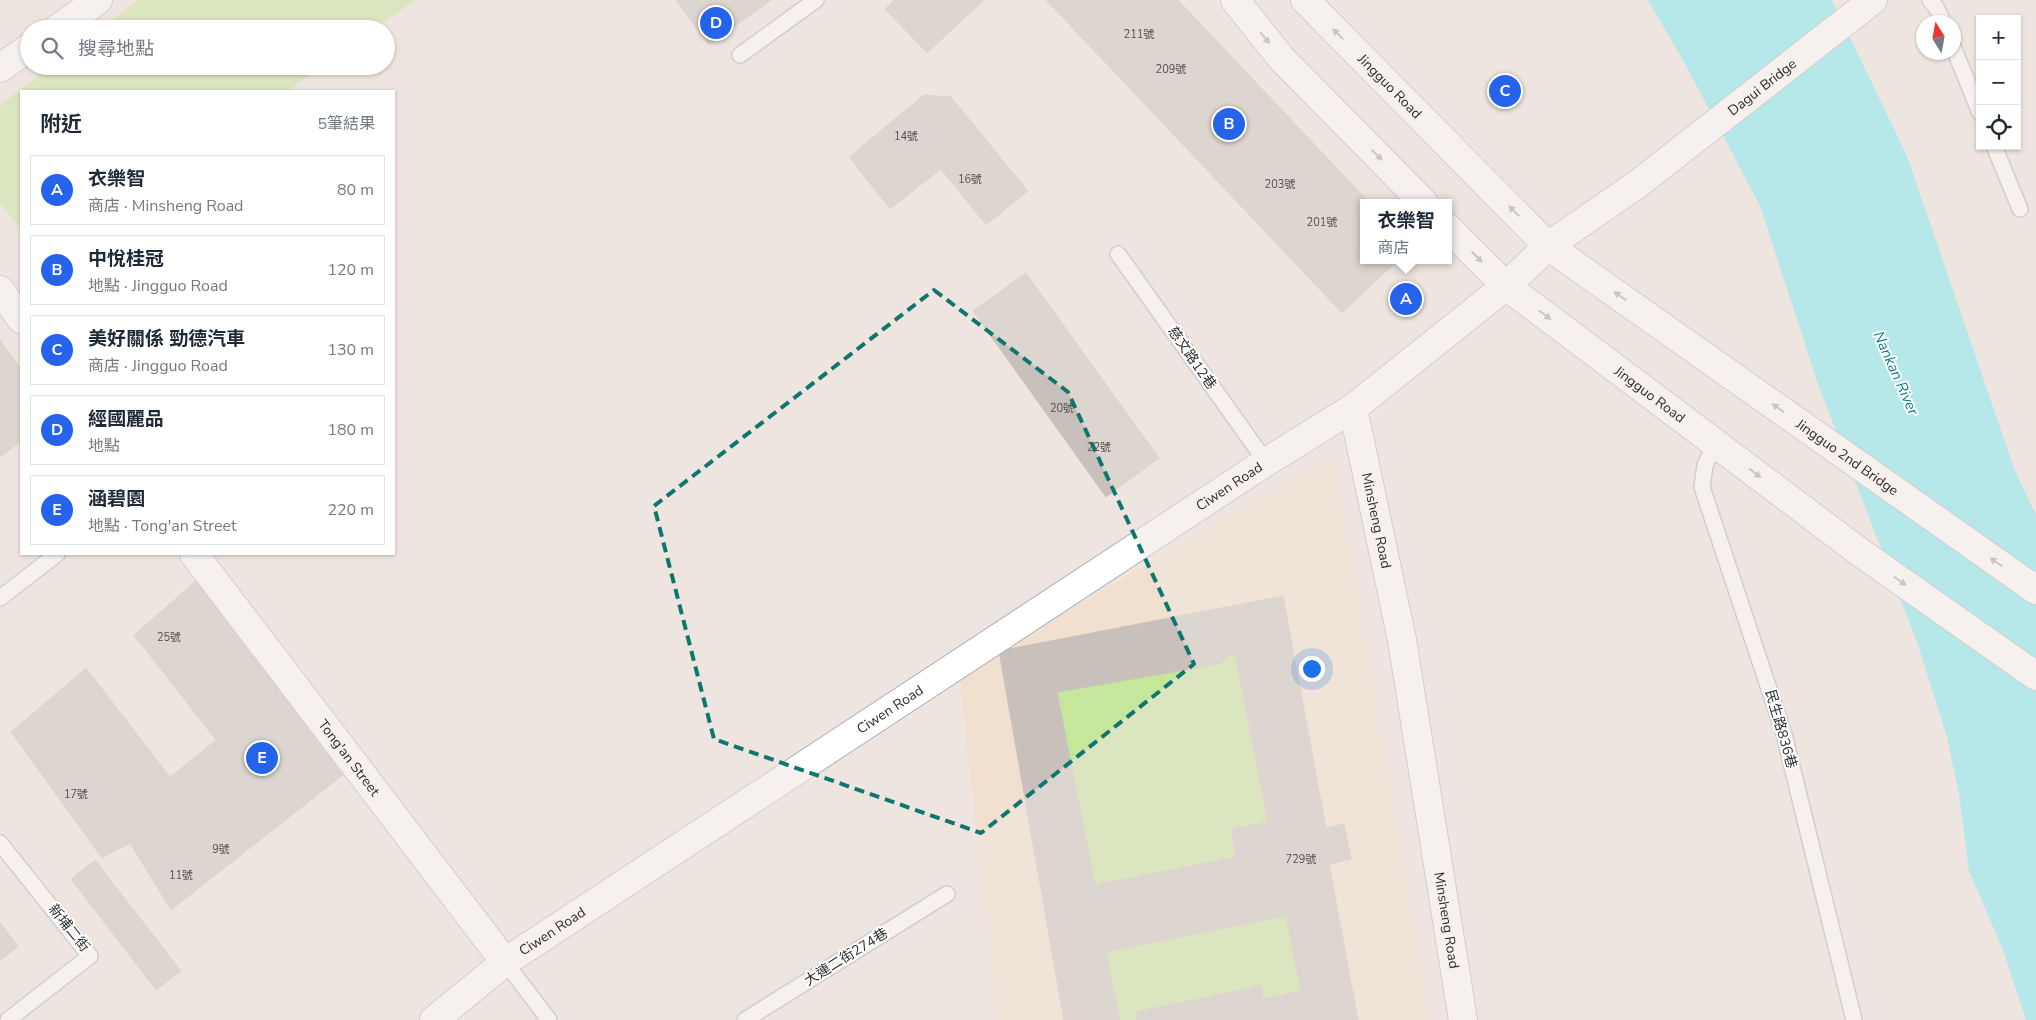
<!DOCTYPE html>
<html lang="zh-TW">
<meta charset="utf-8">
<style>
body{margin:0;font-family:"Nunito Sans","Noto Sans TC",sans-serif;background:#f2f2f3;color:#1f2937}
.controls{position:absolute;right:15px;top:15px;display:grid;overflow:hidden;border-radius:0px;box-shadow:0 1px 4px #0004}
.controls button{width:45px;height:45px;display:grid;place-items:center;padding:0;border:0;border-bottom:1px solid #e0e1e3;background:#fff;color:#1f2937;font:25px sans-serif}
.compass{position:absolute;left:1916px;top:15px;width:45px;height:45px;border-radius:50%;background:#fff;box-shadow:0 1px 4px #0004;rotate:349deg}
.you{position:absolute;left:1311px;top:668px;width:18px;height:18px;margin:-12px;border:4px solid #fff;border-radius:50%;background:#1a73e8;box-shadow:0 0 0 8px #1a73e833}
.badge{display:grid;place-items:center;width:32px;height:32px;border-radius:50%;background:#2563eb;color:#fff;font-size:16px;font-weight:700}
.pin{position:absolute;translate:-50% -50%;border:2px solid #fff;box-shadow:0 1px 5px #0006}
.popup{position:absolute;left:1360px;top:199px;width:92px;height:65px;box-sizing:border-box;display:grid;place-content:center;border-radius:0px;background:#fff;filter:drop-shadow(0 1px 4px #0005);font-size:16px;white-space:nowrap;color:#747a83}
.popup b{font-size:19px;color:#1f2937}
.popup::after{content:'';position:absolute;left:50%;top:100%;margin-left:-10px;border:10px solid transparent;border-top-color:#fff}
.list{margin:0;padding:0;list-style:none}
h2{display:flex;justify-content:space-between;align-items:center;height:65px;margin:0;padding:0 20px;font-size:21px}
h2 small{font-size:16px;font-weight:400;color:#747a83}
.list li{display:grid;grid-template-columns:32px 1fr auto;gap:15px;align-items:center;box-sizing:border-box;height:70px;margin:0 10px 10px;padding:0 10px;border:1px solid #e0e1e3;border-radius:0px}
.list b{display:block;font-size:19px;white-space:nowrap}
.list p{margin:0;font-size:16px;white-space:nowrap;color:#747a83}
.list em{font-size:16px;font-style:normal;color:#747a83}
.icon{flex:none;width:28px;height:28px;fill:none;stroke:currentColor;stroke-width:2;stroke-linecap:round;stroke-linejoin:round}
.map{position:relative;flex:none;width:2036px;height:1020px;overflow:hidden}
.search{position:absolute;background:#fff;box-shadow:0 1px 4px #0004;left:20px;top:20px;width:375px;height:55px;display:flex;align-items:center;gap:12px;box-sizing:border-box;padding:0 18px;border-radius:28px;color:#747a83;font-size:19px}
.panel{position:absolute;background:#fff;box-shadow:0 1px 4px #0004;left:20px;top:90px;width:375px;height:465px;border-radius:0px}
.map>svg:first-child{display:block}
.education{fill:#f1dfcf}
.green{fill:#c4e79b}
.water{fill:#71ebf3}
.building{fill:#c8c1bb;stroke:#cbc1b9;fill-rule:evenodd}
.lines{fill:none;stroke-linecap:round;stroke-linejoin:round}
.lane-casing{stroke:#adb2ba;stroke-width:18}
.street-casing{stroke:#adb2ba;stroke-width:30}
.secondary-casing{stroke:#adb2ba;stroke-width:30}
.lane{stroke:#fff;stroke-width:15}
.street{stroke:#fff;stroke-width:28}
.secondary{stroke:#fff;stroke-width:28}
.oneway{fill:#a0a0a0}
.marked{fill:none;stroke:#0f766e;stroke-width:4;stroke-dasharray:10 6;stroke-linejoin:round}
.labels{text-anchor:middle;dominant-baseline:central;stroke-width:4;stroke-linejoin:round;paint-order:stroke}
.number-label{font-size:11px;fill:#545250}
.street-label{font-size:14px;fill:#2d2d2d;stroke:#fff}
.water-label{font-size:15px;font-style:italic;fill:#0a7d90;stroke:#fff}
</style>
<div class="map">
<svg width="2036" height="1020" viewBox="0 0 2036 1020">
<rect width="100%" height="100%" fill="#efe5e0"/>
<path class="education" d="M1334 455 1430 1020H998L959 674Z"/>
<g class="green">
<path d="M138 0H415L375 29H100Z"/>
<path d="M51 66H322L288 91H21V229L0 204V105Z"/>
<path d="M1235 654 1268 822 1236 857 1095 885 1057 692 1220 664 1228 656Z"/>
<path d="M1286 916 1301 991 1263 999 1260 986 1135 1012 1137 1020H1120L1106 952Z"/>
</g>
<path class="water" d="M1648 0H1832L1907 156 2015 471 2036 515V1020H2026L2003 950 1969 871 1959 794 1947 737 1918 645 1818 384 1760 206 1685 64Z"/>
<g class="building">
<path d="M676 0H771L709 45Z"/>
<path d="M894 0H984L927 53 885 9Z"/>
<path d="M1046 0H1178L1370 203H1364V260H1398L1342 313Z"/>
<path d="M924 95 951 97 1028 191 986 225 941 169 890 209 849 157Z"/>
<path d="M1026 273 1159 458 1106 497 973 311Z"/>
<path d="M0 340 21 369V441L0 457Z"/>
<path d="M196 581 343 775 171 910 130 843 102 858 11 732 86 668 170 777 216 740 134 635Z"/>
<path d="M1283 596 1326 828 1344 824 1351 859 1329 864 1358 1020H1137L1135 1012 1261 986 1263 999 1301 991 1286 916 1106 952 1120 1020H1064L999 651ZM1235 654 1268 822 1231 829 1236 857 1095 885 1057 692 1220 664 1228 656Z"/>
<path d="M95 860 181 971 156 990 71 879Z"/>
<path d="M0 922 18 947 0 960Z"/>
</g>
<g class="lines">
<g class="lane-casing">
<g id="lane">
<path d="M1930 0 1936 7 1943 22"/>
<path d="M1954 49 1980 113"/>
<path d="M740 55 816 0"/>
<path d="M1994 146 2020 209"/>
<path d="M1118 254 1266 462"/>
<path d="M1716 443 1705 465 1702 487 1784 734 1854 1020"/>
<path d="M0 598 57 554"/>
<path d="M0 843 90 956 8 1020"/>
<path d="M505 962 549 1020"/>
<path d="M745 1020 947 894"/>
</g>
</g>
<g class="street-casing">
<g id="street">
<path d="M57 29 98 0"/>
<path d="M0 68 29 48"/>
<path id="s1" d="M1353 408 1402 640 1463 1020"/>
</g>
</g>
<g class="secondary-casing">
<g id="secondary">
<path d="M1235 0 1281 58 1424 203"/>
<path id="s2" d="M1305 0 1548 246 2036 590"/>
<path id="s3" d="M1448 228 1506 286 1861 553 2036 676"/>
<path d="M0 290 21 319"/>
<path id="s4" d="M194 554 505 962"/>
<path id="s5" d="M434 1020 505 962 1266 462 1353 408 1506 286 1548 246 1639 183 1873 0"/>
</g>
</g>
<use href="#lane" class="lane"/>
<use href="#street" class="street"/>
<use href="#secondary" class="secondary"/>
</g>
<defs><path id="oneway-solid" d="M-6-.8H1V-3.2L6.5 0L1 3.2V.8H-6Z" transform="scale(1.25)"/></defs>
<g class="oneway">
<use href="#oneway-solid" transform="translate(1338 34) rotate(-135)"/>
<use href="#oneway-solid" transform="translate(1265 38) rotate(51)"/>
<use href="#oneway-solid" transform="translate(1377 155) rotate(45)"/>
<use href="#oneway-solid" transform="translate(1514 211) rotate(-135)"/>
<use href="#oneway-solid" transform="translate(1477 257) rotate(45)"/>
<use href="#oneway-solid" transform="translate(1620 296) rotate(-145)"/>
<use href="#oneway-solid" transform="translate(1545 315) rotate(37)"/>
<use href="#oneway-solid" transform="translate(1778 408) rotate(-145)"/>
<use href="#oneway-solid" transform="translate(1755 473) rotate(37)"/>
<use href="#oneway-solid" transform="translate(1996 562) rotate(-145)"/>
<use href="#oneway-solid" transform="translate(1900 581) rotate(35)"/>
</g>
<path d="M0 0H2036V1020H0ZM934 290 1068 392 1194 664 981 833 714 739 654 506Z" fill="#efe5e0" fill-opacity=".55" fill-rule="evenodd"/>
<path class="marked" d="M934 290 1068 392 1194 664 981 833 714 739 654 506Z"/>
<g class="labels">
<g class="number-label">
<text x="1139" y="34">211號</text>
<text x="1171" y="69">209號</text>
<text x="906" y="136">14號</text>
<text x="970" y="179">16號</text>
<text x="1280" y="184">203號</text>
<text x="1322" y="222">201號</text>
<text x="1062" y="408">20號</text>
<text x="1099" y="447">22號</text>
<text x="169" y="637">25號</text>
<text x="76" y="794">17號</text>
<text x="221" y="849">9號</text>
<text x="1301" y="859">729號</text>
<text x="181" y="875">11號</text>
</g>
<g class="street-label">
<text stroke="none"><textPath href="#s2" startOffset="121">Jingguo Road</textPath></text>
<text stroke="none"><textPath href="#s5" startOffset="1625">Dagui Bridge</textPath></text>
<text transform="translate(1192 358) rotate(55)">慈文路12巷</text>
<text stroke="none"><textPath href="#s3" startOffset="262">Jingguo Road</textPath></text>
<text stroke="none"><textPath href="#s2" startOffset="712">Jingguo 2nd Bridge</textPath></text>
<text stroke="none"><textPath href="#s5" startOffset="958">Ciwen Road</textPath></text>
<text stroke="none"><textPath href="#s1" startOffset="115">Minsheng Road</textPath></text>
<text stroke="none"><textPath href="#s5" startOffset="552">Ciwen Road</textPath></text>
<text transform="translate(1781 729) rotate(74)">民生路836巷</text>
<text stroke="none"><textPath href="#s4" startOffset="256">Tong'an Street</textPath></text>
<text stroke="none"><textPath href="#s1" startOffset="521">Minsheng Road</textPath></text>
<text transform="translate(69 928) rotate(51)">新埔二街</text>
<text stroke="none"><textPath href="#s5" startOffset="148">Ciwen Road</textPath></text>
<text transform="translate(846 957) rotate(-32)">大連二街274巷</text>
</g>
<g class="water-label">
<text transform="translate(1896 373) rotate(66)">Nankan River</text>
</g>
</g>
</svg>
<div class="controls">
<button>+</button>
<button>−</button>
<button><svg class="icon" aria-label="locate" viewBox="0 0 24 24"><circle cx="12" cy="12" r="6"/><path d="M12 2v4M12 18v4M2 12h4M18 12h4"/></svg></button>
</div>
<svg class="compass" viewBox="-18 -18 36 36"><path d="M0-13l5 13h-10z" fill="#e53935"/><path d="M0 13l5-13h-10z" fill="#747a83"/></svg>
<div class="you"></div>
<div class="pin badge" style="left:1406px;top:299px">A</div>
<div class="popup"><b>衣樂智</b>商店</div>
<div class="pin badge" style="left:1229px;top:124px">B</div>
<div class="pin badge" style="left:1505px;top:91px">C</div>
<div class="pin badge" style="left:716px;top:23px">D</div>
<div class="pin badge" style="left:262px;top:758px">E</div>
<div class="search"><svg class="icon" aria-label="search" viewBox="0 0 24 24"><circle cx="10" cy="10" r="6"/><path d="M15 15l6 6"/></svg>搜尋地點</div>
<section class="panel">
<h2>附近<small>5筆結果</small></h2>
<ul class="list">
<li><span class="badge">A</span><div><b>衣樂智</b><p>商店 · Minsheng Road</p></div><em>80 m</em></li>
<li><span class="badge">B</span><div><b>中悅桂冠</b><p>地點 · Jingguo Road</p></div><em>120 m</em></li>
<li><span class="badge">C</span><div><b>美好關係 勁德汽車</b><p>商店 · Jingguo Road</p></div><em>130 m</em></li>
<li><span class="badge">D</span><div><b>經國麗品</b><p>地點</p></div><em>180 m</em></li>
<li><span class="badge">E</span><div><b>涵碧園</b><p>地點 · Tong'an Street</p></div><em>220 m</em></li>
</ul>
</section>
</div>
